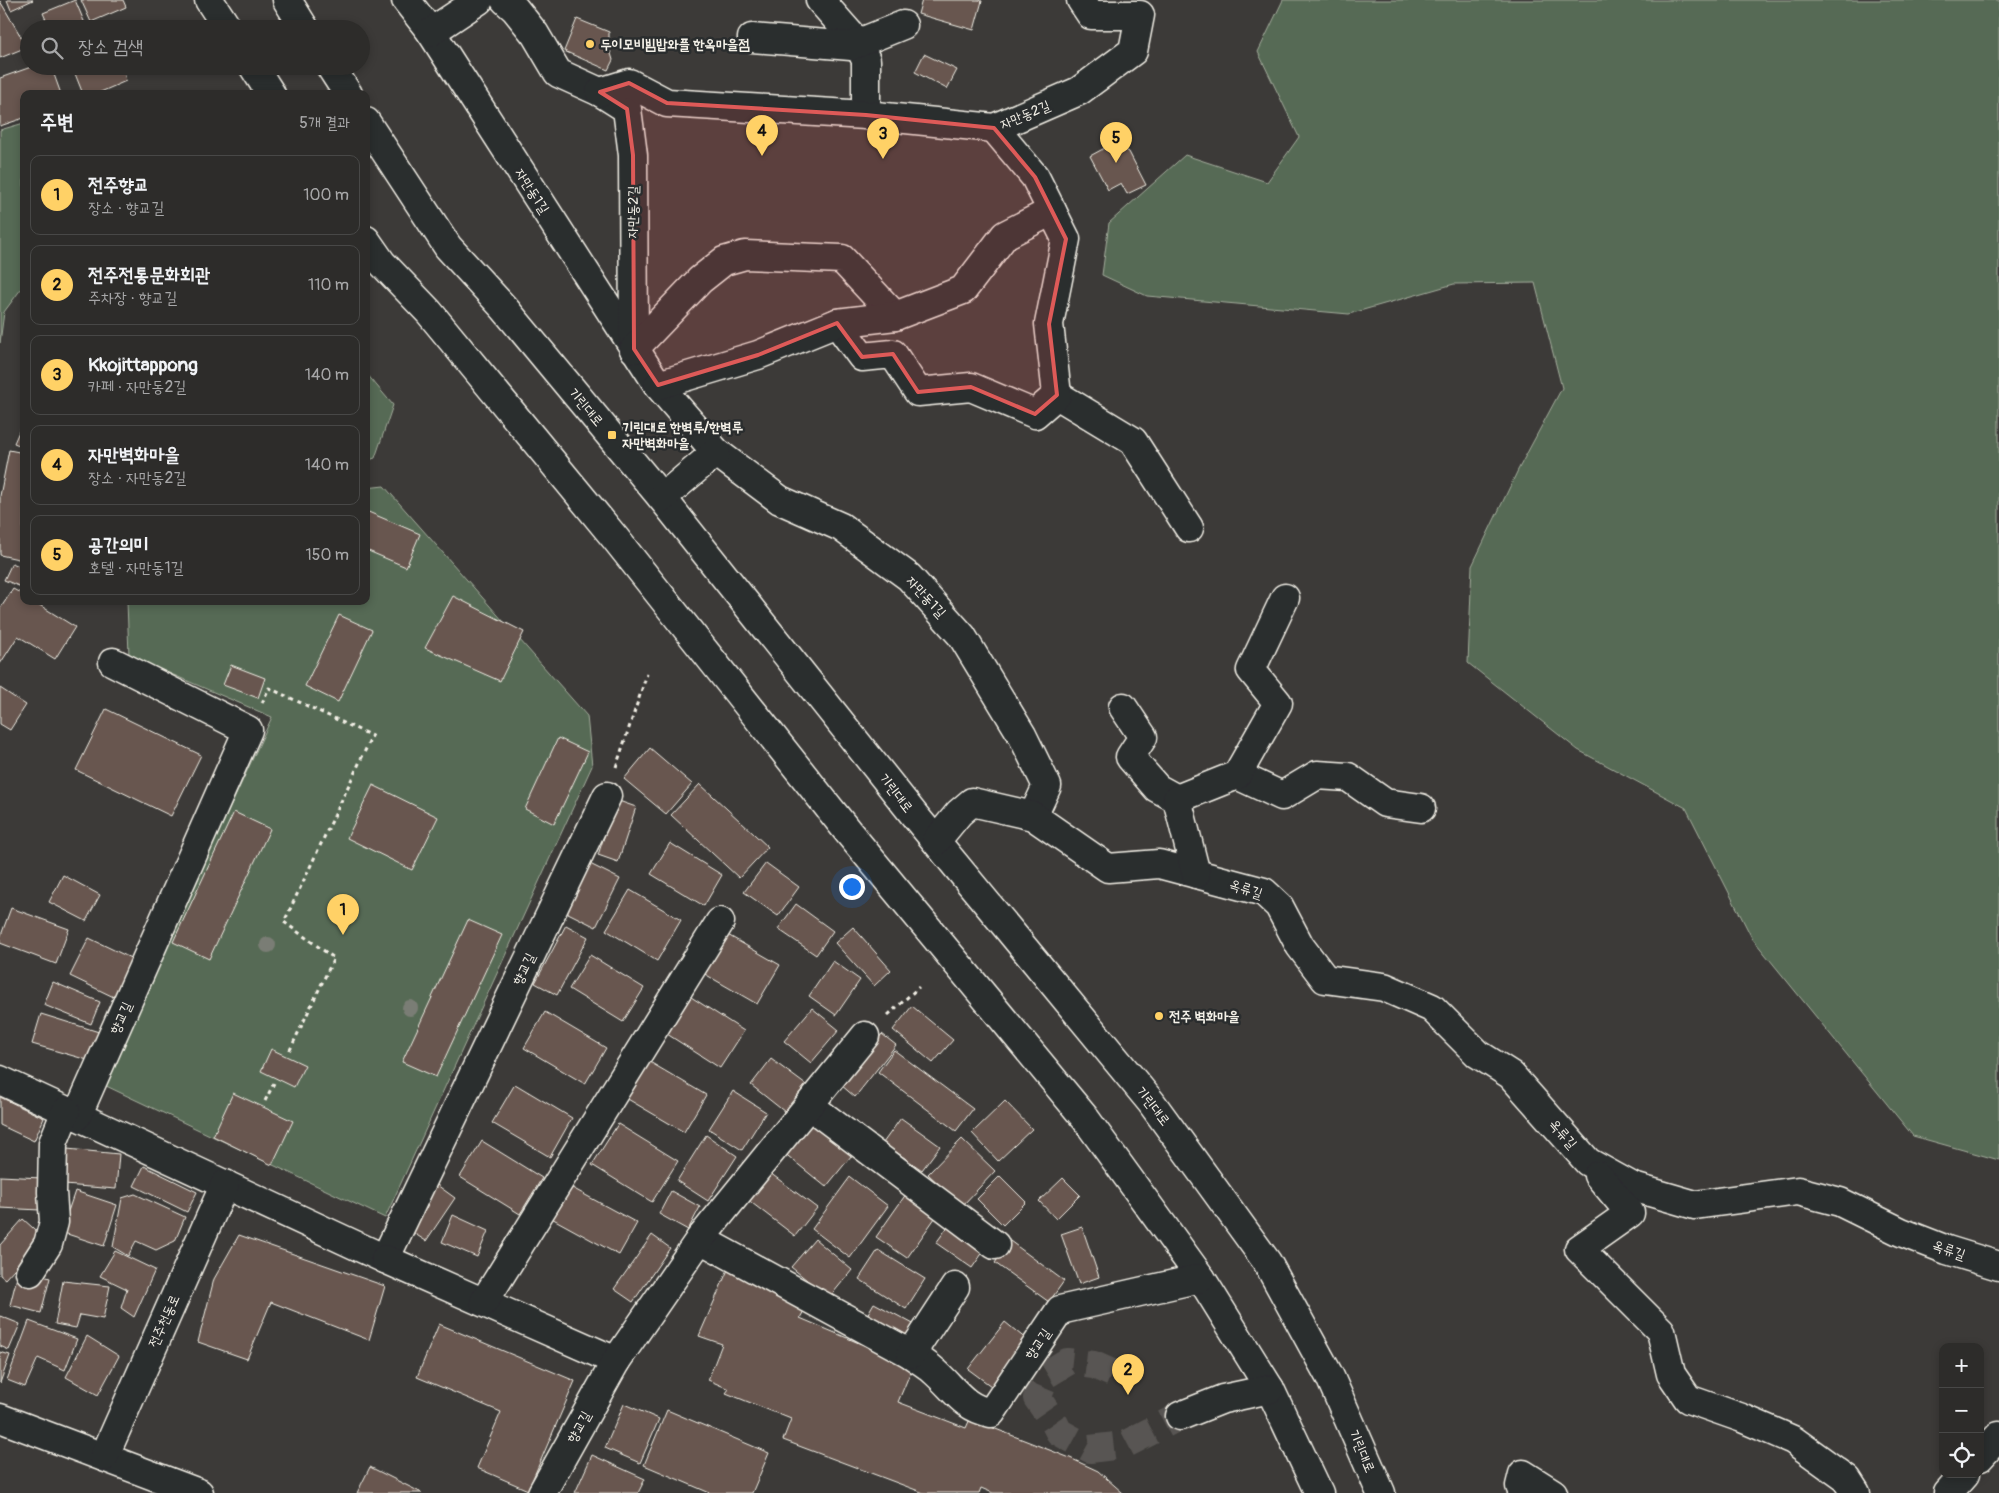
<!DOCTYPE html>
<html lang="ko">
<meta charset="utf-8">
<style>
body{margin:0;font-family:Pangolin,"Poor Story",sans-serif;background:#353432;color:#f1f3f6}
.controls{position:absolute;right:15px;bottom:15px;display:grid;overflow:hidden;border-radius:10px;box-shadow:0 2px 8px #0003}
.controls button{width:45px;height:45px;display:grid;place-items:center;padding:0;border:0;border-bottom:1px solid #484847;background:#2d2c2a;color:#f1f3f6;font:25px sans-serif}
.you{position:absolute;left:851px;top:886px;width:18px;height:18px;margin:-12px;border:4px solid #fff;border-radius:50%;background:#1a73e8;box-shadow:0 0 0 8px #1a73e833}
.badge{display:grid;place-items:center;width:32px;height:32px;border-radius:50%;background:#ffd166;color:#111;font-size:16px;font-weight:700}
.pin{position:absolute;translate:-50% -41px;filter:drop-shadow(0 1px 2px #0008)}
.pin::after{content:'';position:absolute;top:26px;width:18px;height:15px;background:inherit;clip-path:polygon(0 0,100% 0,50% 100%)}
.list{margin:0;padding:0;list-style:none}
h2{display:flex;justify-content:space-between;align-items:center;height:65px;margin:0;padding:0 20px;font-size:21px}
h2 small{font-size:16px;font-weight:400;color:#a7a7a8}
.list li{display:grid;grid-template-columns:32px 1fr auto;gap:15px;align-items:center;box-sizing:border-box;height:80px;margin:0 10px 10px;padding:0 10px;border:1px solid #484847;border-radius:10px}
.list b{display:block;font-size:19px;white-space:nowrap}
.list p{margin:0;font-size:16px;white-space:nowrap;color:#a7a7a8}
.list em{font-size:16px;font-style:normal;color:#a7a7a8}
.icon{flex:none;width:28px;height:28px;fill:none;stroke:currentColor;stroke-width:2;stroke-linecap:round;stroke-linejoin:round}
.map{position:relative;flex:none;width:1999px;height:1493px;overflow:hidden}
.search{position:absolute;background:#2d2c2a;box-shadow:0 2px 8px #0003;left:20px;top:20px;width:350px;height:55px;display:flex;align-items:center;gap:12px;box-sizing:border-box;padding:0 18px;border-radius:28px;color:#a7a7a8;font-size:19px}
.panel{position:absolute;background:#2d2c2a;box-shadow:0 2px 8px #0003;left:20px;top:90px;width:350px;height:515px;border-radius:10px}
.map>svg:first-child{display:block}
.green{fill:#566a54;stroke:#a5ae9e}
.building{fill:#67574f;stroke:#f4f1e8}
.lines{fill:none;stroke-linecap:round;stroke-linejoin:round}
.minor-tunnel{stroke:#585552;stroke-width:28;stroke-dasharray:28 14;stroke-linecap:butt}
.minor-casing{stroke:#f4f1e8;stroke-width:31}
.path{stroke:#f4f1e8;stroke-width:3;stroke-dasharray:4 4;stroke-linecap:butt}
.minor{stroke:#2a2d2e;stroke-width:28}
.tree{fill:#7a7d74}
.marked{fill:#de5a58;fill-opacity:0.2;stroke:#de5a58;stroke-width:4;stroke-linejoin:round}
.poi-dot{fill:#ffd166;stroke:#2a2d2e;stroke-width:2}
.labels{text-anchor:middle;dominant-baseline:central;stroke-width:5;stroke-linejoin:round;paint-order:stroke}
.poi-label{font-size:14px;font-weight:bold;fill:#f4f1e8;stroke:#2a2d2e;text-anchor:start}
.street-label{font-size:14px;fill:#f4f1e8;stroke:#2a2d2e}
</style>
<div class="map">
<svg width="1999" height="1493" viewBox="0 0 1999 1493">
<rect width="100%" height="100%" fill="#3c3a38"/>
<filter id="ink" filterUnits="userSpaceOnUse"><feTurbulence type="fractalNoise" baseFrequency=".02" numOctaves="2"/><feDisplacementMap in="SourceGraphic" scale="10" xChannelSelector="R" yChannelSelector="G"/><feConvolveMatrix kernelMatrix="1 2 1 2 8 2 1 2 1" color-interpolation-filters="sRGB"/></filter>
<g filter="url(#ink)">
<g class="green">
<path d="M1283 0H1999V1160L1913 1136 1752 938 1686 808 1578 750 1468 663 1472 566 1518 470 1562 388 1535 283 1454 284 1349 314 1147 296 1102 275 1109 223 1185 155 1267 182 1299 137 1258 52Z"/>
<path d="M24 123V285L4 312 0 343V130Z"/>
<path d="M366 373 393 405 375 458 366 461Z"/>
<path d="M384 486 587 716 592 766 385 1218 102 1084 272 717 129 656 127 601H366V488Z"/>
</g>
<g class="building">
<path d="M7 0H33L11 10Z"/>
<path d="M75 0 86 26 81 29H50L43 13Z"/>
<path d="M81 0H123L126 7 91 22Z"/>
<path d="M922 0H979L982 1 974 30 918 14Z"/>
<path d="M0 1 27 47 0 58Z"/>
<path d="M577 19 609 32V47L613 60 608 70 564 51Z"/>
<path d="M924 54 957 70 947 89 915 72Z"/>
<path d="M34 66H51L61 94H24V118L0 126V78Z"/>
<path d="M72 66H123L126 81 96 94H83Z"/>
<path d="M1114 143 1129 152 1146 185 1127 194 1121 183 1108 190 1090 156Z"/>
<path d="M24 420V447L14 443Z"/>
<path d="M9 450 24 453 23 560 0 555V496Z"/>
<path d="M366 511 420 534 406 567 366 550Z"/>
<path d="M12 563 24 568V588L4 580Z"/>
<path d="M13 589 24 595V601H33L75 627 55 659 18 636 0 664V609Z"/>
<path d="M453 596 524 632 500 681 425 648Z"/>
<path d="M339 615 372 630 338 702 305 686Z"/>
<path d="M231 665 265 678 258 698 223 685Z"/>
<path d="M0 688 26 705 10 730 0 724Z"/>
<path d="M106 709 201 755 171 816 76 770Z"/>
<path d="M558 738 588 752 554 824 525 809Z"/>
<path d="M650 748 692 784 666 814 624 779Z"/>
<path d="M700 784 768 847 739 878 671 815Z"/>
<path d="M373 785 438 817 412 870 347 838Z"/>
<path d="M616 800 636 807 618 862 598 855Z"/>
<path d="M234 812 270 829 209 959 173 942Z"/>
<path d="M670 843 722 875 704 906 651 874Z"/>
<path d="M588 863 620 879 596 927 564 911Z"/>
<path d="M766 863 799 887 778 916 744 892Z"/>
<path d="M63 875 100 895 86 921 49 902Z"/>
<path d="M630 890 681 920 657 961 606 930Z"/>
<path d="M796 904 833 931 816 955 778 929Z"/>
<path d="M11 908 69 929 56 964 0 943V938Z"/>
<path d="M468 920 502 935 436 1077 402 1062Z"/>
<path d="M566 925 588 937 557 995 535 983Z"/>
<path d="M853 927 891 970 874 986 835 943Z"/>
<path d="M726 934 780 965 757 1004 703 973Z"/>
<path d="M89 938 141 963 122 1001 70 976Z"/>
<path d="M590 955 644 988 623 1022 569 989Z"/>
<path d="M833 961 860 980 836 1015 809 996Z"/>
<path d="M53 982 100 1002 91 1024 44 1005Z"/>
<path d="M691 997 744 1031 720 1068 667 1034Z"/>
<path d="M912 1006 953 1040 933 1063 893 1030Z"/>
<path d="M812 1008 839 1030 811 1063 784 1041Z"/>
<path d="M545 1012 606 1048 585 1084 524 1048Z"/>
<path d="M41 1014 99 1032 91 1061 32 1044Z"/>
<path d="M882 1034 896 1045 855 1097 841 1085Z"/>
<path d="M271 1049 305 1065 294 1087 261 1071Z"/>
<path d="M894 1050 973 1109 956 1131 878 1072Z"/>
<path d="M771 1059 806 1085 785 1112 751 1085Z"/>
<path d="M648 1061 706 1095 684 1132 626 1098Z"/>
<path d="M515 1084 572 1118 550 1157 492 1123Z"/>
<path d="M733 1091 766 1112 742 1150 709 1129Z"/>
<path d="M233 1093 293 1121 272 1165 213 1136Z"/>
<path d="M0 1097 44 1118 34 1141 0 1125Z"/>
<path d="M1005 1101 1032 1129 998 1161 972 1133Z"/>
<path d="M813 1115 856 1150 826 1187 783 1152Z"/>
<path d="M901 1118 940 1146 922 1170 883 1143Z"/>
<path d="M618 1124 678 1161 652 1202 592 1165Z"/>
<path d="M706 1135 737 1156 708 1201 677 1181Z"/>
<path d="M962 1139 995 1171 962 1206 928 1174Z"/>
<path d="M482 1141 542 1178 520 1214 460 1177Z"/>
<path d="M67 1149 119 1154 116 1189 64 1185Z"/>
<path d="M144 1166 197 1192 187 1212 134 1186Z"/>
<path d="M770 1173 817 1208 795 1236 748 1200Z"/>
<path d="M0 1176 42 1178 40 1210 0 1208Z"/>
<path d="M1000 1176 1026 1202 1003 1225 977 1199Z"/>
<path d="M850 1177 888 1206 850 1258 812 1229Z"/>
<path d="M1063 1178 1080 1195 1056 1219 1039 1201Z"/>
<path d="M563 1183 637 1223 619 1255 546 1215Z"/>
<path d="M437 1185 455 1198 426 1241 407 1229Z"/>
<path d="M911 1187 942 1208 907 1258 876 1237Z"/>
<path d="M75 1191 117 1205 104 1246 61 1232Z"/>
<path d="M671 1191 700 1207 688 1230 659 1214Z"/>
<path d="M135 1194 185 1217 175 1241 156 1250 136 1241 128 1256 113 1247 122 1198Z"/>
<path d="M453 1215 488 1231 477 1257 442 1242Z"/>
<path d="M23 1219 43 1237 5 1279 0 1275V1245Z"/>
<path d="M952 1221 988 1245 972 1268 936 1243Z"/>
<path d="M1082 1227 1099 1277 1079 1284 1061 1234Z"/>
<path d="M239 1235 385 1286 369 1340 271 1302 247 1359 198 1342 214 1279Z"/>
<path d="M652 1235 670 1248 633 1302 614 1289Z"/>
<path d="M815 1239 852 1270 829 1298 791 1267Z"/>
<path d="M1010 1241 1064 1281 1049 1302 995 1263Z"/>
<path d="M878 1250 925 1279 906 1309 859 1279Z"/>
<path d="M115 1251 155 1270 134 1317 121 1308 127 1289 100 1276Z"/>
<path d="M730 1265 805 1309 800 1318 913 1366 898 1402 966 1428 970 1419 1070 1458 1098 1471 1123 1493H993L981 1488 979 1493H924L783 1440 791 1419 726 1393 729 1389 708 1380 722 1344 699 1336Z"/>
<path d="M19 1269 50 1278 41 1313 10 1305Z"/>
<path d="M63 1281 110 1286 103 1319 80 1315 76 1328 55 1324Z"/>
<path d="M874 1303 917 1326 907 1346 863 1322Z"/>
<path d="M0 1316 20 1324 9 1350 0 1346Z"/>
<path d="M29 1321 77 1339 65 1370 38 1358 25 1387 7 1380Z"/>
<path d="M1005 1322 1027 1340 991 1386 968 1369Z"/>
<path d="M439 1324 575 1381 528 1490 477 1468 501 1412 417 1377Z"/>
<path d="M87 1336 119 1356 98 1395 66 1377Z"/>
<path d="M0 1352 10 1355 0 1383Z"/>
<path d="M624 1404 659 1419 640 1463 605 1448Z"/>
<path d="M667 1410 769 1453 752 1493H710L644 1465Z"/>
<path d="M592 1455 645 1479 638 1493H575Z"/>
<path d="M370 1467 422 1493H357Z"/>
</g>
<g class="lines">
<path class="minor-tunnel" d="M1112 1373 1094 1365 1067 1362 1047 1374 1037 1398 1055 1424 1059 1432 1090 1449 1124 1445 1180 1416"/>
<g class="minor-casing">
<g id="minor">
<path d="M209 0 228 29"/>
<path d="M287 0 305 29"/>
<path d="M406 0 431 32 658 385 716 452 780 500 841 527 909 577 962 636 1022 735 1047 786 1033 816"/>
<path d="M505 0 515 9 535 34 558 73 600 92 627 109 633 155 634 349"/>
<path d="M820 0 857 42 866 60V115"/>
<path d="M431 32 479 0"/>
<path d="M752 38 851 46 903 25"/>
<path d="M253 66 271 94"/>
<path d="M330 66 348 94"/>
<path d="M600 92 629 83 667 103 866 115 994 128 1079 91 1133 51 1140 15H1091L1081 0"/>
<path d="M366 122 448 247 505 309 662 498 915 816 1151 1102 1267 1262 1330 1377 1381 1493"/>
<path d="M1052 211 1066 239 1049 324 1057 395 1133 441 1189 528"/>
<path d="M366 240 382 263 429 312 615 538 849 833 1085 1118 1201 1278 1270 1389 1319 1493"/>
<path d="M837 323 862 357 893 354 918 392 971 387 1035 414 1057 395"/>
<path d="M634 349 700 280 724 261 745 255 842 259 895 316"/>
<path d="M658 385 758 355 837 323 895 316 963 290 1005 235 1052 211 1035 177 994 128"/>
<path d="M662 498 716 452"/>
<path d="M1123 707 1143 737 1130 757 1157 788 1177 799"/>
<path d="M1237 775 1282 796 1317 775 1348 777 1385 803 1421 808"/>
<path d="M936 841 959 813 972 802 1033 816 1108 868 1159 864 1264 892 1279 906 1300 946 1325 979 1384 987 1432 1008 1478 1054 1511 1075 1588 1162 1633 1187 1695 1205 1798 1191 1840 1202 1901 1232 1947 1250 1999 1266"/>
<path d="M1196 874 1177 799 1237 775 1278 703 1251 670 1285 598"/>
<path d="M0 1080 385 1259 607 796"/>
<path d="M810 1106 995 1245"/>
<path d="M77 1116 248 730 113 662"/>
<path d="M1598 1175 1630 1213 1579 1249 1661 1331 1671 1374 1688 1399 1742 1418 1793 1440 1847 1479 1856 1493"/>
<path d="M700 1239 911 1354C919 1360 928 1365 934 1371 955 1389 962 1407 991 1413L1060 1310 1201 1278"/>
<path d="M385 1259 616 1361"/>
<path d="M30 1272 48 1244 54 1222 52 1192 53 1143 66 1111"/>
<path d="M484 1302 720 922"/>
<path d="M911 1354 955 1287"/>
<path d="M1180 1416 1223 1399 1270 1389"/>
<path d="M0 1418 199 1493"/>
<path d="M104 1457 225 1184"/>
<path d="M1980 1457 1999 1436"/>
<path d="M542 1493 616 1361 700 1239 865 1036"/>
<path d="M1523 1493 1520 1486 1523 1474 1553 1493"/>
<path d="M1948 1493 1965 1474"/>
</g>
</g>
<g class="path">
<path d="M262 703 269 688 372 736 284 922 334 958 289 1052"/>
<path d="M616 767 647 674"/>
<path d="M888 1015 919 987"/>
<path d="M265 1101 274 1083"/>
</g>
<use href="#minor" class="minor"/>
</g>
<g class="tree">
<circle cx="268" cy="945" r="8"/>
<circle cx="410" cy="1008" r="8"/>
</g>
</g>
<path class="marked" d="M629 83 667 103 866 115 994 128 1035 177 1066 239 1049 324 1057 395 1035 414 971 387 918 392 893 354 862 357 837 323 758 355 658 385 634 349 633 155 627 109 600 92Z"/>
<g class="poi-dot">
<circle cx="590" cy="44" r="5"/>
<rect x="607" y="430" width="10" height="10" rx="2.5"/>
<circle cx="1159" cy="1016" r="5"/>
</g>
<g class="labels">
<g class="poi-label">
<text x="600" y="44">두이모비빔밥와플 한옥마을점</text>
<text x="622" y="427">기린대로 한벽루/한벽루<tspan x="622" dy="16">자만벽화마을</tspan></text>
<text x="1169" y="1016">전주 벽화마을</text>
</g>
<g class="street-label">
<text transform="translate(1025 115) rotate(-23)">자만동2길</text>
<text transform="translate(532 191) rotate(57)">자만동1길</text>
<text transform="translate(633 212) rotate(-89)">자만동2길</text>
<text transform="translate(586 407) rotate(50)">기린대로</text>
<text transform="translate(926 597) rotate(47)">자만동1길</text>
<text transform="translate(896 793) rotate(52)">기린대로</text>
<text transform="translate(1246 889) rotate(18)">옥류길</text>
<text transform="translate(524 969) rotate(-64)">향교길</text>
<text transform="translate(121 1018) rotate(-66)">향교길</text>
<text transform="translate(1153 1106) rotate(52)">기린대로</text>
<text transform="translate(1563 1134) rotate(49)">옥류길</text>
<text transform="translate(1949 1250) rotate(19)">옥류길</text>
<text transform="translate(164 1321) rotate(-66)">전주천동로</text>
<text transform="translate(1038 1344) rotate(-56)">향교길</text>
<text transform="translate(579 1427) rotate(-61)">향교길</text>
<text transform="translate(1362 1451) rotate(67)">기린대로</text>
</g>
</g>
</svg>
<div class="controls">
<button>+</button>
<button>−</button>
<button><svg class="icon" aria-label="locate" viewBox="0 0 24 24"><circle cx="12" cy="12" r="6"/><path d="M12 2v4M12 18v4M2 12h4M18 12h4"/></svg></button>
</div>
<div class="you"></div>
<div class="pin badge" style="left:343px;top:935px">1</div>
<div class="pin badge" style="left:1128px;top:1395px">2</div>
<div class="pin badge" style="left:883px;top:159px">3</div>
<div class="pin badge" style="left:762px;top:156px">4</div>
<div class="pin badge" style="left:1116px;top:163px">5</div>
<div class="search"><svg class="icon" aria-label="search" viewBox="0 0 24 24"><circle cx="10" cy="10" r="6"/><path d="M15 15l6 6"/></svg>장소 검색</div>
<section class="panel">
<h2>주변<small>5개 결과</small></h2>
<ul class="list">
<li><span class="badge">1</span><div><b>전주향교</b><p>장소 · 향교길</p></div><em>100 m</em></li>
<li><span class="badge">2</span><div><b>전주전통문화회관</b><p>주차장 · 향교길</p></div><em>110 m</em></li>
<li><span class="badge">3</span><div><b>Kkojittappong</b><p>카페 · 자만동2길</p></div><em>140 m</em></li>
<li><span class="badge">4</span><div><b>자만벽화마을</b><p>장소 · 자만동2길</p></div><em>140 m</em></li>
<li><span class="badge">5</span><div><b>공간의미</b><p>호텔 · 자만동1길</p></div><em>150 m</em></li>
</ul>
</section>
</div>
